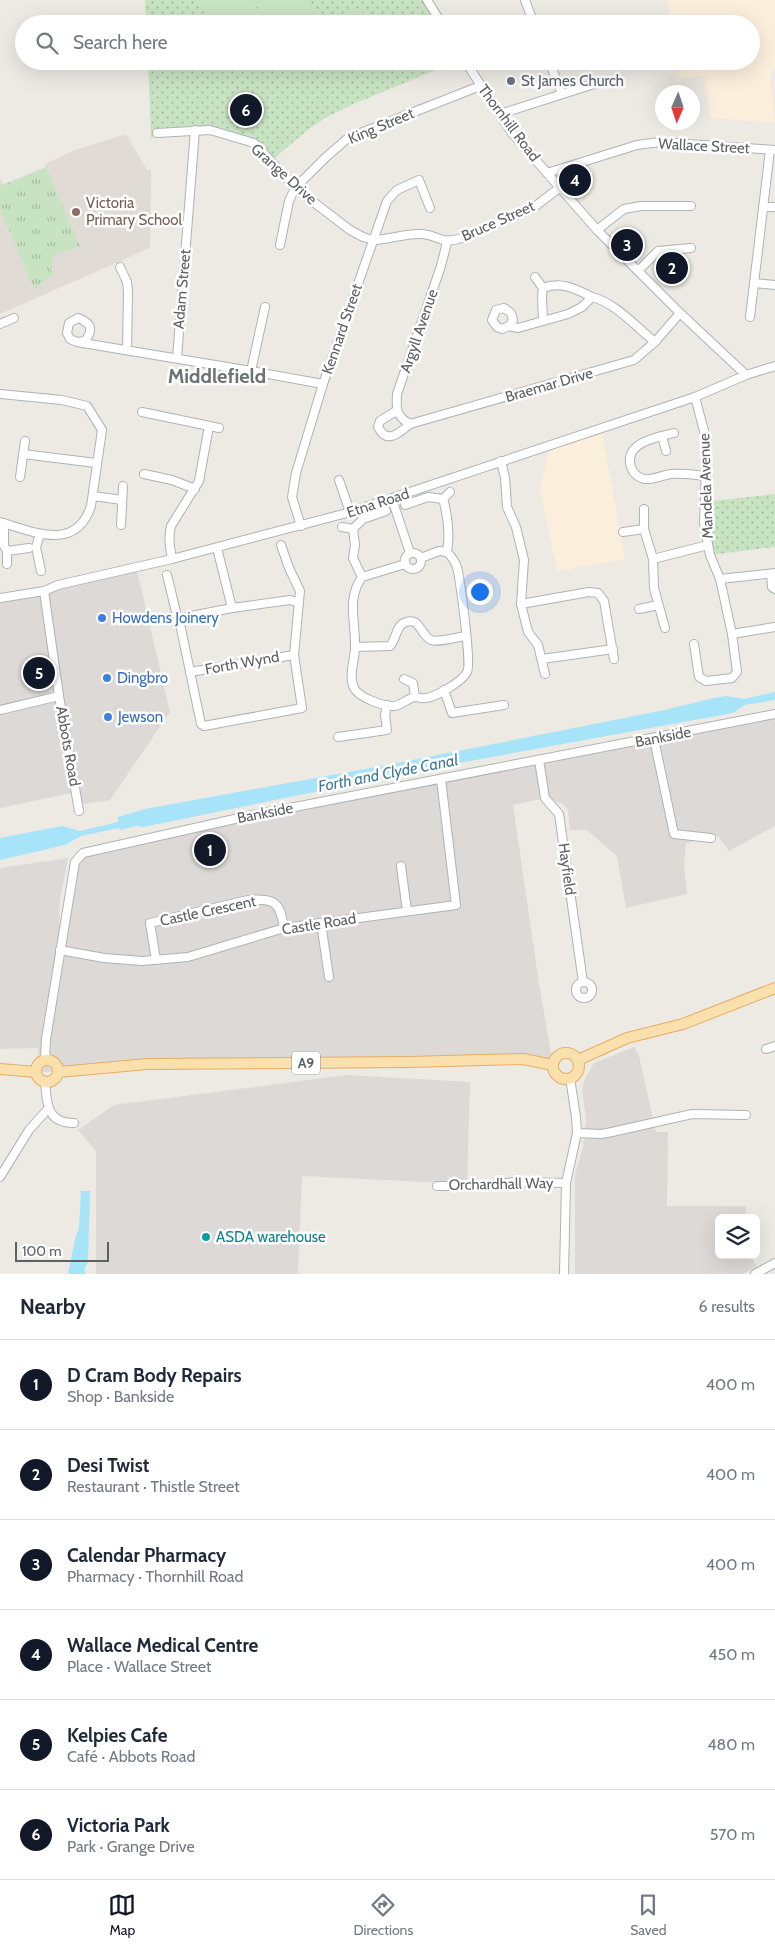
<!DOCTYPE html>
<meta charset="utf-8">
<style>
body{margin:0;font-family:Cabin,sans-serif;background:#f2f2f3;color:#1f2937}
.controls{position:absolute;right:15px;bottom:15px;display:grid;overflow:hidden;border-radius:8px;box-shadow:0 5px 20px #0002}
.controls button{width:45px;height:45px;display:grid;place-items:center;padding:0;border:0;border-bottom:1px solid #e0e1e3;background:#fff;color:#1f2937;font:25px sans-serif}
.compass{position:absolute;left:655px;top:85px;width:45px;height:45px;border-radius:50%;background:#fff;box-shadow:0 5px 20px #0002;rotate:183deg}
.scale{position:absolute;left:15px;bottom:12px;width:94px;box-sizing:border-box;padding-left:5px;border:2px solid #5c6163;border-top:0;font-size:14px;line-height:18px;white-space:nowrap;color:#5c6163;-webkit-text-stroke:4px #fff;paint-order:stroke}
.you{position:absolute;left:479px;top:591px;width:18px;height:18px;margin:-12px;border:4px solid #fff;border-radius:50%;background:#1a73e8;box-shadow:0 0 0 8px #1a73e833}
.badge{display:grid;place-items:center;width:32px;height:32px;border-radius:50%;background:#111827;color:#fff;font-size:16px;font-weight:700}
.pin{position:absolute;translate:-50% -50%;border:2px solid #fff;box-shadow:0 1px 5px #0006}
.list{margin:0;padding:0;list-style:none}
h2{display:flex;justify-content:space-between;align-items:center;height:65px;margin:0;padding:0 20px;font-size:21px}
h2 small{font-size:16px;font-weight:400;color:#747a83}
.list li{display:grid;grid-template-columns:32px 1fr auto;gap:15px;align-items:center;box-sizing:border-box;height:90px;padding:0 20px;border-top:1px solid #e0e1e3}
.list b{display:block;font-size:19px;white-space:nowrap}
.list p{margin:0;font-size:16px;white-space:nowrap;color:#747a83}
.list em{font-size:16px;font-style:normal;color:#747a83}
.icon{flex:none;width:28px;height:28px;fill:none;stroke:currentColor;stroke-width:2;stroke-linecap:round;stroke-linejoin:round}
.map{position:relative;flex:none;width:775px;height:1274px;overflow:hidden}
.search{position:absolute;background:#fff;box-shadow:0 5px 20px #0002;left:15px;right:15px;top:15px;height:55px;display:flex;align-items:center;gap:12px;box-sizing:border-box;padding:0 18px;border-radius:28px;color:#747a83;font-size:19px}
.sheet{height:605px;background:#fff}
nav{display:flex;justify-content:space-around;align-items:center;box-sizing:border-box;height:70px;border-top:1px solid #e0e1e3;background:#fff;font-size:14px;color:#747a83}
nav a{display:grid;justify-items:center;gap:2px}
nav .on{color:#111827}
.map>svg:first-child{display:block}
.commercial{fill:#fbeedb}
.industrial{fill:#dcd9d6}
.education{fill:#e0dbd5}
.grass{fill:url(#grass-tufts)}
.park{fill:url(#park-dots)}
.pitch{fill:#c8e3c2}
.water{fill:#a8e4f9}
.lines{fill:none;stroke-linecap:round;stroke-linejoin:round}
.minor-casing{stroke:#afb3b5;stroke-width:10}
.major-casing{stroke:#e8ac63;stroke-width:12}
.minor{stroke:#fff;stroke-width:8}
.major{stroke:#f9e0ad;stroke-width:10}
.worship-dot{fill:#6b7280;stroke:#fff;stroke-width:2}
.education-dot{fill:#8d6e63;stroke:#fff;stroke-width:2}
.shop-dot{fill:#3f7fe0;stroke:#fff;stroke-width:2}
.culture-dot{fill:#0f9aa8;stroke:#fff;stroke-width:2}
.labels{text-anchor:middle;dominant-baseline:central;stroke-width:5;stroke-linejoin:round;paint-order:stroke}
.shield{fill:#fff;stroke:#8d9092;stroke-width:1}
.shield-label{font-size:14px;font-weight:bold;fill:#5c6163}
.worship-label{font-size:15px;fill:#5b616d;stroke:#fff;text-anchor:start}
.street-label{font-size:15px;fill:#5c6163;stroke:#fff}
.education-label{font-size:15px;fill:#785e54;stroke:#fff;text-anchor:start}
.shop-label{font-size:15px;fill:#366cbe;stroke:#fff;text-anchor:start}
.culture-label{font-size:15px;fill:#0d838f;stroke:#fff;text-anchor:start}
.water-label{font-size:16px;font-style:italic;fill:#407b99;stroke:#fff}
.district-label{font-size:20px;font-weight:bold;fill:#6d7375;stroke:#fff}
</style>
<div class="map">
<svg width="775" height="1274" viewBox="0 0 775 1274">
<defs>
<pattern id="grass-tufts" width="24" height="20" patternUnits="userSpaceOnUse" patternTransform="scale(1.25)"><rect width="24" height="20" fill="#c8e3c2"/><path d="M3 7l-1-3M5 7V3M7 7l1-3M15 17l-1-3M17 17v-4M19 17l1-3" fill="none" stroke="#a6bba1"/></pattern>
<pattern id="park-dots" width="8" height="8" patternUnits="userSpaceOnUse" patternTransform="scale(1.25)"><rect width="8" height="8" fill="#c8e3c2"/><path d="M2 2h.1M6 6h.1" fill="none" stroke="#a6bba1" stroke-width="1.8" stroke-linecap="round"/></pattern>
</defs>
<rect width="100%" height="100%" fill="#edeae4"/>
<g class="commercial">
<path d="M668 0H775V68L770 78 775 123 711 118 705 76 678 78 676 61H751V24H671Z"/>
<path d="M601 428 625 559 557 571 540 488 550 445Z"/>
</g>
<g class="industrial">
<path d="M136 567 170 712 110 800 78 805 76 792 0 808V598Z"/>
<path d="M775 714V826L729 851 718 836 686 843 684 867 687 894 626 908 617 856 587 830H570L568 810 563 804 545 798 513 805 539 984 553 1065 523 1059 147 1064 59 1072H36L38 1048 0 1049V868L68 858 60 899 59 924 64 925 75 862 83 853Z"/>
<path d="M634 1047 639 1056 656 1132H668L667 1206H746V1218H719V1255H749L757 1266 743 1274H575V1175L583 1147 586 1119 582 1090 585 1079 594 1063Z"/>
<path d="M347 1075 470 1082 467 1184 302 1176 298 1274H96V1151L78 1130 114 1105Z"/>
</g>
<path class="education" d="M126 134 147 170H151L150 248 0 314V178L3 185 46 167 45 164 75 150Z"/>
<path class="grass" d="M46 167 80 247 56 254 52 261 51 270 54 273 34 289 0 209V186Z"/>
<g class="park">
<path d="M145 0H427L442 24H146Z"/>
<path d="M148 61H457L356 103 327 117 310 128 271 161 253 143 210 130 157 133 151 139Z"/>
<path d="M775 494V547L710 555 704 502Z"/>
</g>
<g class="pitch">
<path d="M197 0H252L265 24H210Z"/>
<path d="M254 0H309L315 12 291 24H266Z"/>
<path d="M360 7 369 24H347L343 16Z"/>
</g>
<g class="water">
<path d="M775 692V700L745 705 733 713 328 787 324 790 143 827 136 826 120 830 119 828 81 836 65 845 0 860V838L62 826 80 831 118 822V817L145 809 387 765 660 711 714 698 727 696 743 699Z"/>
<path d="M81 1191H90L88 1262 84 1270 86 1274H68L75 1239 79 1228Z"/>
</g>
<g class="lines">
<g class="minor-casing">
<g id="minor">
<path d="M427 0 442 24"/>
<path d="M525 0 534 24"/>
<path d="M465 61 512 133 597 230 680 313 746 375"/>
<path d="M549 61 562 94"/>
<path d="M500 114 594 84"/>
<path d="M157 133 210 130 254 143 271 161 295 188 350 230 363 237 373 240"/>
<path d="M547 173 637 145 660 142 775 150"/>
<path d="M764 207H775"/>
<path d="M597 230 624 209 641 206H691"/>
<path d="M375 240C390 239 407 233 422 234 439 235 438 244 459 239L533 208 559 188"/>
<path d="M447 242 441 266 397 394C396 410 396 416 410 424L634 360 655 342 680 313"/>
<path d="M280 245 289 201 295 188 325 158 348 138 480 86"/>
<path d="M120 267 127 282 128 292 127 350"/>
<path d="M638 271 658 251 691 248"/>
<path d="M535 277 543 288"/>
<path d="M754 283 775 285"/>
<path d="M750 317 770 150"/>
<path d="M543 321 542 296 543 288C561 281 576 289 592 297"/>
<path d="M0 324 14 318"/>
<path d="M509 326 513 320 511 313 504 308 496 310 492 320 497 327 502 329 509 326 518 328 568 314 582 307 592 297C616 303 636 327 655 342"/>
<path d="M77 342 85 341C94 329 91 323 78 318L69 323 67 333 70 339 77 342 251 371 323 384"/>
<path d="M177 358 195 130"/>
<path d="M251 371 265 307"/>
<path d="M0 394 62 400 87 406 102 430 91 506C76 552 34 532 0 522"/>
<path d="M695 397 707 442 704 523 710 555 720 579 732 634"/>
<path d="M396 411 380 421 378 427C387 445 399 433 410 424"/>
<path d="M142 412 219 428"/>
<path d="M674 433C659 437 623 442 631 467 633 473 638 478 645 479 653 480 663 475 671 474 683 473 695 475 706 476"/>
<path d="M662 436 666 451"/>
<path d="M23 454 96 463"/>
<path d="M501 461 505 478 507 507 516 527 524 560 521 604 528 632 538 645 545 674"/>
<path d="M144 474 172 480 195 489"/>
<path d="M20 477 25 441"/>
<path d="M339 480 350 512"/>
<path d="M93 496 122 500"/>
<path d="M392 499 410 553"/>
<path d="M443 499 450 492"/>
<path d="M405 505 428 497 443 499C448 516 450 534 447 552"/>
<path d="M644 509V529L653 559 654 588 665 628"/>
<path d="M4 523V546L7 551 29 548"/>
<path d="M121 525 123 486"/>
<path d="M301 526 292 497 296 473 323 384 387 201 397 190 419 180 430 208"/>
<path d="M342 527 353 529"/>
<path d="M623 532 644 529"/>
<path d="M40 534 36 547 41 571"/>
<path d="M217 548 232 608 290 600 299 603"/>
<path d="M7 551V564"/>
<circle cx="413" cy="561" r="8"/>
<path d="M172 559C170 547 168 538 171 526L199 481 209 426"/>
<path d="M653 559 708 545"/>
<path d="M405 564 362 577C346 600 356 621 355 647 355 660 348 676 354 688 358 697 384 707 394 706 402 705 408 698 415 697 418 697 423 699 426 698 436 697 463 681 467 672 472 665 460 580 457 567 455 561 451 556 447 552L439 551 421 558"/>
<path d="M771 574 772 587 775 589"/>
<path d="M167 575 177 616 181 620"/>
<path d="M362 577 353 558 355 545 353 529 363 519 386 511"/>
<path d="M720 579 775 573"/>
<path d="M44 591 59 696 79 811"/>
<path d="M0 598 44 591 58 585 172 559 347 513 695 397 746 375 775 366"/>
<path d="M521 604 589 592 598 593 604 601 614 659"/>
<path d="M232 608 186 617 181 620 180 624 201 724 204 726 302 708 294 655 300 591 289 568 281 545"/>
<path d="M639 609 658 605"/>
<path d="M694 644 699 677 706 681 732 678 737 672 732 634 775 627"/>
<path d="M355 647 390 646C396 640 396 626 404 623 420 615 420 635 431 640 438 643 457 637 466 636"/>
<path d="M542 659 613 649"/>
<path d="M190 672 294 655"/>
<path d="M404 679 413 683 415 697"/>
<path d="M444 690 452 713 504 705"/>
<path d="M0 710 59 696"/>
<path d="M338 737 387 730 385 715 387 705"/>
<path d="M654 739 674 834 711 838"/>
<path d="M539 760 545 798 559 814 583 982"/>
<path d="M401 866 407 911"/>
<path d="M321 923 329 977"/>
<path d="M60 950 104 958 142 961 188 957 284 928 456 905 441 779"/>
<path d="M156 960 150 923 248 900C275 898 280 902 284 928"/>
<circle cx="584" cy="990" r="8"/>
<path d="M766 1049 775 1046"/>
<path d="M45 1060 46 1039 75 862 83 853 248 816 775 714"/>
<path d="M45 1082C47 1103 46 1123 74 1123"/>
<path d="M577 1133 601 1134 612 1132 692 1114 746 1115"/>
<path d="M0 1177 29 1130 48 1109"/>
<path d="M437 1186H484L515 1182 566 1183"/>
<path d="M564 1274 566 1183 577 1133 576 1117 570 1078"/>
<path d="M755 1274 775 1263"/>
</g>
</g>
<g class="major-casing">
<g id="major">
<circle cx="566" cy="1066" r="13"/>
<circle cx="47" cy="1071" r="11"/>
<path d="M578 1060 627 1038 683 1024 775 988"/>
<path d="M0 1069 36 1072"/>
<path d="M59 1072 147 1064 409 1062 523 1059 553 1065"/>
</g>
</g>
<use href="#minor" class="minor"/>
<use href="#major" class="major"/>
</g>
<circle class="worship-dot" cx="511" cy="81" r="5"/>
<circle class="education-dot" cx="76" cy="212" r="5"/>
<g class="shop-dot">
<circle cx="102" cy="618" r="5"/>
<circle cx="107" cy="678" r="5"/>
<circle cx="108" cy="717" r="5"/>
</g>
<circle class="culture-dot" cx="206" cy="1237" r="5"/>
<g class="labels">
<rect class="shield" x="292" y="1051.5" width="28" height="23" rx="4"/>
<g class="shield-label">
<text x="306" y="1063">A9</text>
</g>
<g class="worship-label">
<text x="521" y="81">St James Church</text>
</g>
<g class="street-label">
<text transform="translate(509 123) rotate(53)">Thornhill Road</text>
<text transform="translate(381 126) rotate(-23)">King Street</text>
<text transform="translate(704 146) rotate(3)">Wallace Street</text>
<text transform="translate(284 174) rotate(42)">Grange Drive</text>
<text transform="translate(498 221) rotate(-24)">Bruce Street</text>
<text transform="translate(182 289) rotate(-85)">Adam Street</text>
<text transform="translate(342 329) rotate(-71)">Kennard Street</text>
<text transform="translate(419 331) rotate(-71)">Argyll Avenue</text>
<text transform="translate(549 385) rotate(-16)">Braemar Drive</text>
<text transform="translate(706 486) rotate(-92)">Mandela Avenue</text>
<text transform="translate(378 503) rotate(-18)">Etna Road</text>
<text transform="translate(242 663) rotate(-10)">Forth Wynd</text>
<text transform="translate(663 737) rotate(-11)">Bankside</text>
<text transform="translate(68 746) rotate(80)">Abbots Road</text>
<text transform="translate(265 813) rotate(-11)">Bankside</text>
<text transform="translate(567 869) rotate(82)">Hayfield</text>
<text transform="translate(208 911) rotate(-12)">Castle Crescent</text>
<text transform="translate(319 924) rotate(-9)">Castle Road</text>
<text transform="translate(501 1184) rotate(-1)">Orchardhall Way</text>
</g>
<g class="education-label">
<text x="86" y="203">Victoria<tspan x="86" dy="17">Primary School</tspan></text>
</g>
<g class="shop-label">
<text x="112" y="618">Howdens Joinery</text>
<text x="117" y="678">Dingbro</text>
<text x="118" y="717">Jewson</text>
</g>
<g class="culture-label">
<text x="216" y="1237">ASDA warehouse</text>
</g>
<g class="water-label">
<text transform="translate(388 773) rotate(-11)">Forth and Clyde Canal</text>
</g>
<g class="district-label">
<text x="217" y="376">Middlefield</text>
</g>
</g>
</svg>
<div class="controls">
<button><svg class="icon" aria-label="layers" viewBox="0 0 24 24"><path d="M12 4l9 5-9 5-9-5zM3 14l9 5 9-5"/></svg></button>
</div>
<svg class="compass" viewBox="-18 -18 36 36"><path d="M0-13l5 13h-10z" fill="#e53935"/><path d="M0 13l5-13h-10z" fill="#747a83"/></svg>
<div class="scale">100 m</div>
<div class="you"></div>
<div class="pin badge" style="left:210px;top:850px">1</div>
<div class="pin badge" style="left:672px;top:268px">2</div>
<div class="pin badge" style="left:627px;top:245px">3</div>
<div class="pin badge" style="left:575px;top:180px">4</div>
<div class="pin badge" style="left:39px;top:673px">5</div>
<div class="pin badge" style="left:246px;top:110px">6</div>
<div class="search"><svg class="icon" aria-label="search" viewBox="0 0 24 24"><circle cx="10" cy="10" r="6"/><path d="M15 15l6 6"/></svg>Search here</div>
</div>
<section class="sheet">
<h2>Nearby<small>6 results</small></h2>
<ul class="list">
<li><span class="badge">1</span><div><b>D Cram Body Repairs</b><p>Shop · Bankside</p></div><em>400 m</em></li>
<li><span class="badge">2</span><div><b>Desi Twist</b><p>Restaurant · Thistle Street</p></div><em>400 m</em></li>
<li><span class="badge">3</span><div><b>Calendar Pharmacy</b><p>Pharmacy · Thornhill Road</p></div><em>400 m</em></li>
<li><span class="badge">4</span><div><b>Wallace Medical Centre</b><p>Place · Wallace Street</p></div><em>450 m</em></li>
<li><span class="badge">5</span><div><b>Kelpies Cafe</b><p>Café · Abbots Road</p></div><em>480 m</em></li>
<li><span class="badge">6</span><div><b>Victoria Park</b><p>Park · Grange Drive</p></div><em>570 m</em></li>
</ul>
</section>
<nav>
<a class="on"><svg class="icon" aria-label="map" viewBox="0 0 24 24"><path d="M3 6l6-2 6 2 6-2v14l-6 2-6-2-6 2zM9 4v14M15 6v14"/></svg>Map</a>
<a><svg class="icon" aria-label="directions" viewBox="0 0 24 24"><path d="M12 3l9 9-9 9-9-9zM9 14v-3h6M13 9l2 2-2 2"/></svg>Directions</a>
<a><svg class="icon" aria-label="saved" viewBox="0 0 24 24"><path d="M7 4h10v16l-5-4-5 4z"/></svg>Saved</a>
</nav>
